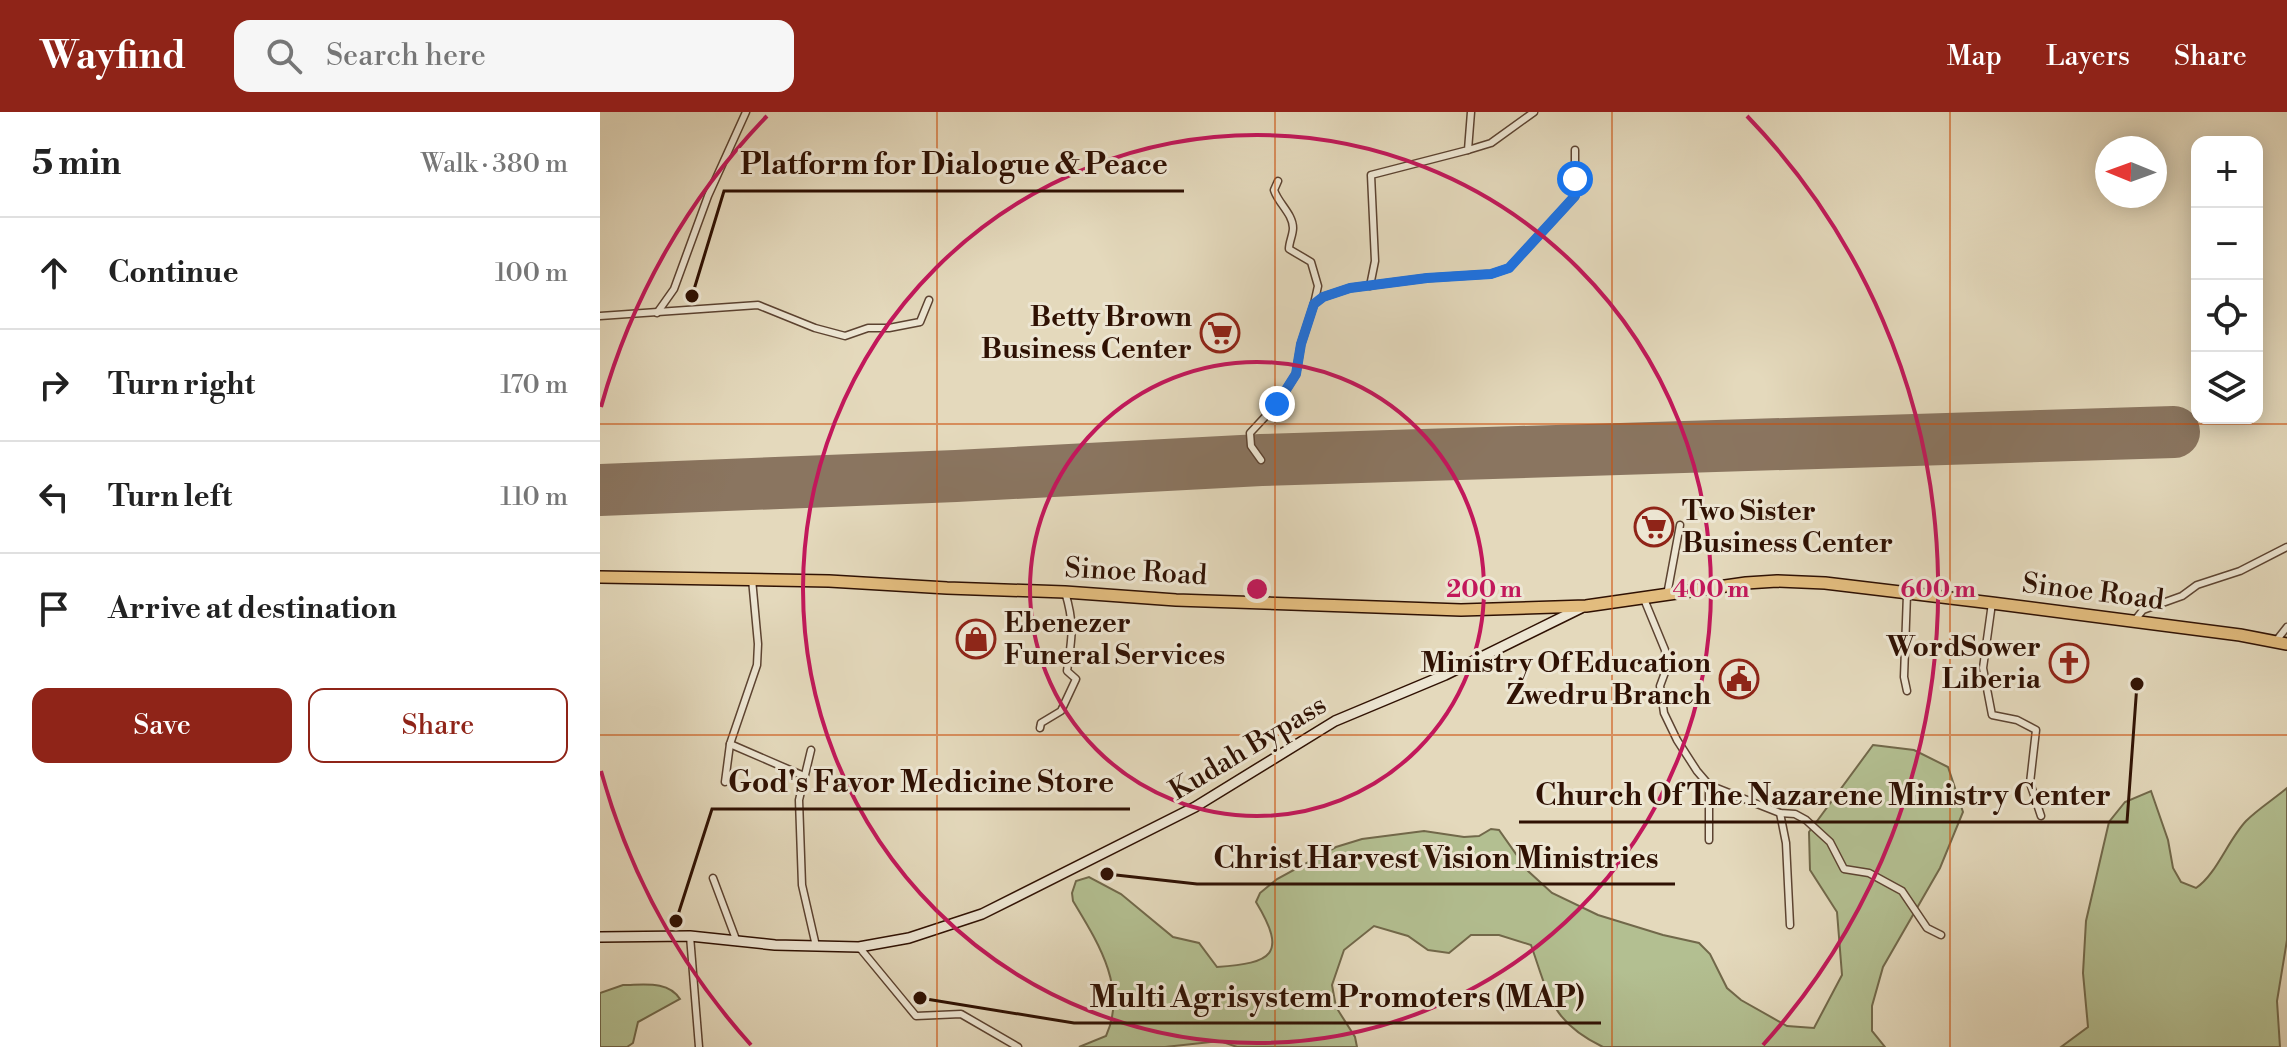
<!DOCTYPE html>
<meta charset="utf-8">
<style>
body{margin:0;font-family:"Libre Bodoni",serif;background:#f6f6f6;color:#222}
.controls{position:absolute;right:24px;top:24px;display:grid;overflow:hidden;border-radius:16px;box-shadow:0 4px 20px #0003}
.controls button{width:72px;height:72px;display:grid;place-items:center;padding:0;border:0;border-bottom:2px solid #e0e0e0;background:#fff;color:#222;font:40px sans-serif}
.compass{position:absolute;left:1495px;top:24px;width:72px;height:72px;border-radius:50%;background:#fff;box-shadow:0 4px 20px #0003;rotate:271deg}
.stop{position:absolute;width:24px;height:24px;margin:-18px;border:6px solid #1a73e8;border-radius:50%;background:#fff}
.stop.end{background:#1a73e8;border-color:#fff;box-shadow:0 2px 8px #0008}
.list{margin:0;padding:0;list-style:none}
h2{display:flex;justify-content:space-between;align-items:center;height:104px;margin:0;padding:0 32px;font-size:34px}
h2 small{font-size:26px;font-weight:400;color:#767676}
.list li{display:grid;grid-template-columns:52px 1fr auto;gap:24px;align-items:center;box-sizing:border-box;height:112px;padding:0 32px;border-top:2px solid #e0e0e0}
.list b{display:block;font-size:30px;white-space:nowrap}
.list em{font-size:26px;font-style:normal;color:#767676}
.actions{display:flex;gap:16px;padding:24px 32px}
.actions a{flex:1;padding:18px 0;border:2px solid #8f2418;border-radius:16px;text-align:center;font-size:28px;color:#8f2418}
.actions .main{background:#8f2418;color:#fff}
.icon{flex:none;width:44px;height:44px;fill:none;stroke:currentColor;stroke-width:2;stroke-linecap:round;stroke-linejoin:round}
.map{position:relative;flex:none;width:1687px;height:935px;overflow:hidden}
header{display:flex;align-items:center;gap:48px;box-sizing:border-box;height:112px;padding:0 40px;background:#8f2418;color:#fff}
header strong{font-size:38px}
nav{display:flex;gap:44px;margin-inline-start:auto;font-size:28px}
.search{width:560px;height:72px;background:#f6f6f6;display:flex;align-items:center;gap:20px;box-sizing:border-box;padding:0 28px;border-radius:16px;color:#767676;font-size:30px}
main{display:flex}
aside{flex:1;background:#fff}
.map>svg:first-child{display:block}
.green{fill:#b3bf91;stroke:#71684a;stroke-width:2}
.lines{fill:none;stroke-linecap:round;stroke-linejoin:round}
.runway{stroke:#8a7560;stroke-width:52}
.street-casing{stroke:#5c4331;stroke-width:9}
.secondary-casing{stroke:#2f1103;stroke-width:12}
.highway-casing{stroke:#2f1103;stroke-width:14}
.street{stroke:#ede6d3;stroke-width:6}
.secondary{stroke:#ede6d3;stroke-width:9}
.highway{stroke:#e2bc7e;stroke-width:11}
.route{stroke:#1a73e8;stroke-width:10}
.grid{fill:none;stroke:#cc4e0b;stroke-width:2;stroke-opacity:0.55}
.ring{fill:none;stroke:#c2185b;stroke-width:4}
.labels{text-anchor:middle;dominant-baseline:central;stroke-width:6;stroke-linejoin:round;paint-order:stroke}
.poi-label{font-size:28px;font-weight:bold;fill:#2f1103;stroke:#ede6d3;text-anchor:end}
.street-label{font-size:28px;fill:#2f1103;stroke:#ede6d3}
.centre{fill:#c2185b;stroke:#ede6d3;stroke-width:4}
.ring-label{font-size:24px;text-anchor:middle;font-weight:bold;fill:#c2185b;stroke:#ede6d3;stroke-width:6;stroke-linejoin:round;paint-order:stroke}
.leader{fill:none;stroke:#2f1103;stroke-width:3}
.callout-dot{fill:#2f1103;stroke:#ede6d3;stroke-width:3}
.callout-label{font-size:30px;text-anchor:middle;font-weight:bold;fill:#2f1103;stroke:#ede6d3;stroke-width:6;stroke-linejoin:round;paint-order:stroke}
</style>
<header>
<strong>Wayfind</strong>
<div class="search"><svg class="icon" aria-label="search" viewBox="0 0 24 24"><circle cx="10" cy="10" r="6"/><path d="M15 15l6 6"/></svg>Search here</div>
<nav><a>Map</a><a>Layers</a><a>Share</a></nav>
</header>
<main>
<aside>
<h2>5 min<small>Walk · 380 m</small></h2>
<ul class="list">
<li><svg class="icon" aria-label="ahead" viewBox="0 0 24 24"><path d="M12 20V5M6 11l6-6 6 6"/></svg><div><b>Continue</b></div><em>100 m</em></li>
<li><svg class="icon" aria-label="right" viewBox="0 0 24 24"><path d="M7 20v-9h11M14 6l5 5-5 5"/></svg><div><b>Turn right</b></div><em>170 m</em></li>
<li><svg class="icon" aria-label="left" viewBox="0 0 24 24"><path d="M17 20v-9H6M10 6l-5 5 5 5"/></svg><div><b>Turn left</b></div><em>110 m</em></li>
<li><svg class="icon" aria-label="arrive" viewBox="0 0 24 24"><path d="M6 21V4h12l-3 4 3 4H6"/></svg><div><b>Arrive at destination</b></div></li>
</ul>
<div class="actions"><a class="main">Save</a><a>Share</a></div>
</aside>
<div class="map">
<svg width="1687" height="935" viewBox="0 0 1687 935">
<rect width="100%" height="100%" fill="#e4d9bc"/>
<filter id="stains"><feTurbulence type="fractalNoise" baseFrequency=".0025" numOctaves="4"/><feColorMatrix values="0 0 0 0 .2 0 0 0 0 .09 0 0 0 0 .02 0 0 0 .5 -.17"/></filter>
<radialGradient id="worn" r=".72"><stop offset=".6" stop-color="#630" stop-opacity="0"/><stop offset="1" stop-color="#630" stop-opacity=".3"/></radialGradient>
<g class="green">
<path d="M1273 633 1314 638 1348 655 1363 700 1340 756 1283 855 1272 894V919L1285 935H1003C951 910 949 884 931 833L899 823H871L849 841 828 838 808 824 774 814 744 838 732 873 736 895 755 925 757 935H637L620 929 565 935H479L506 924C528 876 497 829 473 789L472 781 476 769 489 765 521 782 573 825 599 831 617 855C672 851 688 843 656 790L660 781 677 767 736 735 762 727 824 719 864 725 879 724 891 717 899 718 928 759 952 781 998 803 1063 823 1099 831 1110 842 1127 876 1141 888 1187 914 1214 916 1242 863 1237 800 1210 758 1209 720Z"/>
<path d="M1687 676V828L1677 889 1680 935H1461L1488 915 1483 861 1486 809 1509 710 1525 690 1551 679 1568 728 1573 756 1581 770 1596 776C1616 763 1628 728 1646 709 1658 697 1674 687 1687 676Z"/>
<path d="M23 873C43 873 68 868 80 887L38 910 33 931 27 935H0V881Z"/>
</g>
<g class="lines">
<path class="runway" d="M0 378 356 364 661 348 1574 320"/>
<g class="street-casing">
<g id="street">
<path d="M868 38 891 31 934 0"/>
<path d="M678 69 674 78C678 91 693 102 693 116 693 123 689 130 689 137L711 150 718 174 714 192"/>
<path d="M770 174 775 149 771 63 868 38 871 0"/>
<path d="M57 201 74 177 108 84 146 0"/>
<path d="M0 204 158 193 215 216 245 224 268 216H289L320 210 329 188"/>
<path d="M661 348 651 334 650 321 677 292 696 262 701 232 714 192 723 185 750 176 827 166 891 162 909 156 975 84V38"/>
<path d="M1307 482 1304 565 1307 579"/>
<path d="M1067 483 1080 413"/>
<path d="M1044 487 1065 538 1067 555 1060 574 1064 601 1077 628 1097 659 1109 673 1180 701 1195 702 1206 708 1230 730 1244 757 1269 761 1302 779 1327 816 1341 823"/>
<path d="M1392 491 1383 556 1392 603 1417 608 1436 618 1430 671 1441 704"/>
<path d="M1535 508 1543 498 1582 484 1597 473 1640 459 1687 435"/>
<path d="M1676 529 1687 515"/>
<path d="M440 616 441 611 461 599 476 567 467 559C472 525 475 513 465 480"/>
<path d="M130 632 204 664"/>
<path d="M211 638 199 688 202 773 216 834"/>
<path d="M125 670 130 632 157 553 158 532 152 467"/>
<path d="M1109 673V728"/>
<path d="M1180 701 1186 731 1190 813"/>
<path d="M113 766 137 830"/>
<path d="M90 824 99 935"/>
<path d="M259 835 316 904 361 902 418 935"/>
</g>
</g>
<g class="secondary-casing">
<path id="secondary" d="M0 825 90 824 175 833 259 835 309 826 382 802 595 695 735 609 845 563 981 496"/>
</g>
<g class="highway-casing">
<path id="highway" d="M0 465 229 469 347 476 465 480 576 488 861 498 986 494 1146 471 1177 469 1225 471 1392 491 1640 523 1687 532"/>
</g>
<use href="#street" class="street"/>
<use href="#secondary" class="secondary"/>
<use href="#highway" class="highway"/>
</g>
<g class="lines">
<path class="route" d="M677 292 696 262 701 232 714 192 723 185 750 176 827 166 891 162 909 156 975 84V67"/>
</g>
<path class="grid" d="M337 0V935M675 0V935M1012 0V935M1350 0V935M0 312H1687M0 623H1687"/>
<g class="ring">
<circle cx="657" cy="477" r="227"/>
<circle cx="657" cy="477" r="454"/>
<path d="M151 933A681 681 0 0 1 1 659M1 295A681 681 0 0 1 167 4M1147 4A681 681 0 0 1 1163 933"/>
</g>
<defs>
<g id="supermarket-ring" transform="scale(2)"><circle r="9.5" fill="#ede6d3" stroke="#8f2418" stroke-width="1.5"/><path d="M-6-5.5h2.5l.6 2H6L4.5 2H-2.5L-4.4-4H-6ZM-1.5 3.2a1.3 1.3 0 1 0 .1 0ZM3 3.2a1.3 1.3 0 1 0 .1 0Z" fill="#8f2418"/></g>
<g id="shop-ring" transform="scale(2)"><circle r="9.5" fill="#ede6d3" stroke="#8f2418" stroke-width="1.5"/><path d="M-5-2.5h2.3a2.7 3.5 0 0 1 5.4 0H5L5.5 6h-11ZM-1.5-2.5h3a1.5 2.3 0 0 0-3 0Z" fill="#8f2418"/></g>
<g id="church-ring" transform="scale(2)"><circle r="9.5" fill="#ede6d3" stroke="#8f2418" stroke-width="1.5"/><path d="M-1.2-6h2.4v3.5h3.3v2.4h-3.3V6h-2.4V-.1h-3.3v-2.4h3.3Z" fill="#8f2418"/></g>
<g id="civic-ring" transform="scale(2)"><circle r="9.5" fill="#ede6d3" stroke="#8f2418" stroke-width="1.5"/><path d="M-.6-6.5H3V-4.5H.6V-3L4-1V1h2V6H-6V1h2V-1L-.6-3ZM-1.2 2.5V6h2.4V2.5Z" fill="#8f2418"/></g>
</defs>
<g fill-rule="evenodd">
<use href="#supermarket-ring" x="620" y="221"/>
<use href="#supermarket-ring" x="1054" y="415"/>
<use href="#shop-ring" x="376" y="527"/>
<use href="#church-ring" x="1469" y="551"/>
<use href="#civic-ring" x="1139" y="567"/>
</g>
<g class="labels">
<g class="poi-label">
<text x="592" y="205">Betty Brown<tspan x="592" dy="32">Business Center</tspan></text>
<text x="1082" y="399" text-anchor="start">Two Sister<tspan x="1082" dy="32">Business Center</tspan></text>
<text x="404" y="511" text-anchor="start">Ebenezer<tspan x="404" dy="32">Funeral Services</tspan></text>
<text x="1441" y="535">WordSower<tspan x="1441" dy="32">Liberia</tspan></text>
<text x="1111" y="551">Ministry Of Education<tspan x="1111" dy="32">Zwedru Branch</tspan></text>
</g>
<g class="street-label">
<text transform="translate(536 460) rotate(3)">Sinoe Road</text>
<text transform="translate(1493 480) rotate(7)">Sinoe Road</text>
<text transform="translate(648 636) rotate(-31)">Kudah Bypass</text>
</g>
</g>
<circle cx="657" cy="477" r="12" class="centre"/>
<g class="ring-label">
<text x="884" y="485">200 m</text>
<text x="1111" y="485">400 m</text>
<text x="1338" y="485">600 m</text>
</g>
<path class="leader" d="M92 184L124 79H584M76 809L112 697H530M1537 572L1527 710H919M507 762L597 772H1075M320 886L474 911H1001"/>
<g class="callout-dot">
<circle cx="92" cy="184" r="8"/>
<circle cx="76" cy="809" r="8"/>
<circle cx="1537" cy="572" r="8"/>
<circle cx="507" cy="762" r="8"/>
<circle cx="320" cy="886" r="8"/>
</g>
<g class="callout-label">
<text x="354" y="62">Platform for Dialogue &amp; Peace</text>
<text x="321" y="680">God's Favor Medicine Store</text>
<text x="1223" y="693">Church Of The Nazarene Ministry Center</text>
<text x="836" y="756">Christ Harvest Vision Ministries</text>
<text x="737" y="895">Multi Agrisystem Promoters (MAP)</text>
</g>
<rect width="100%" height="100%" filter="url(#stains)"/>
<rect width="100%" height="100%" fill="url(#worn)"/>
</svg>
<div class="controls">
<button>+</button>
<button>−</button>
<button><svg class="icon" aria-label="locate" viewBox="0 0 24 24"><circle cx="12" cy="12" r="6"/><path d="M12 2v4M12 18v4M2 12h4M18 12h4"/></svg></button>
<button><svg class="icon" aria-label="layers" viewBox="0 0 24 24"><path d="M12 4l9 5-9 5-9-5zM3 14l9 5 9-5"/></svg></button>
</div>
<svg class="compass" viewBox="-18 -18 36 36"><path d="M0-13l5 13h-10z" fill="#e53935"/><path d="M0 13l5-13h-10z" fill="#767676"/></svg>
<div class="stop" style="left:975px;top:67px"></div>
<div class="stop end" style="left:677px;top:292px"></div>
</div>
</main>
